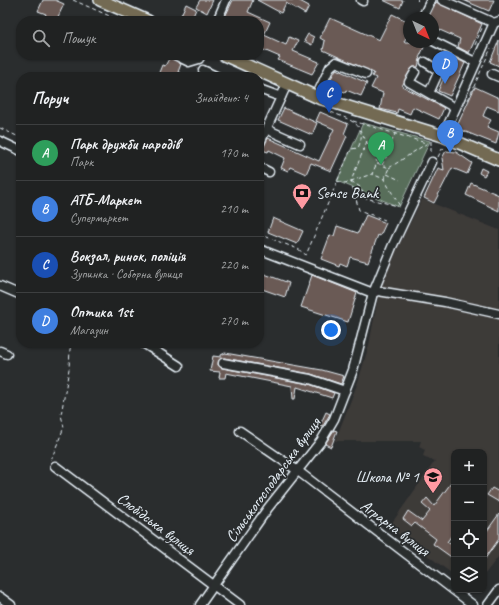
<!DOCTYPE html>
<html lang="uk">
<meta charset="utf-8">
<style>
body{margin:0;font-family:Caveat,sans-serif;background:#282a2a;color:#f1f3f6}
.controls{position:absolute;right:12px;bottom:12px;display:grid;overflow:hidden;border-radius:8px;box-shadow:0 1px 3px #0004}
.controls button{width:36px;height:36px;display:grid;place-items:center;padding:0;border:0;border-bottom:1px solid #3d3f40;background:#202222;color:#f1f3f6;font:20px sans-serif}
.compass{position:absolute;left:403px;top:12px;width:36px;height:36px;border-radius:50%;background:#202222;box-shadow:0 1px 3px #0004;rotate:137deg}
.you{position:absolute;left:331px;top:330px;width:14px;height:14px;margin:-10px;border:3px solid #fff;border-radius:50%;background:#1a73e8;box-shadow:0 0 0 6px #1a73e833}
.badge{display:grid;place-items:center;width:26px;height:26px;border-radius:50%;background:#ff9aa2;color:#fff;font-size:13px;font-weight:700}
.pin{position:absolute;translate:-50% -33px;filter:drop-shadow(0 1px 2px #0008)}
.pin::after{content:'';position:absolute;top:21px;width:14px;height:12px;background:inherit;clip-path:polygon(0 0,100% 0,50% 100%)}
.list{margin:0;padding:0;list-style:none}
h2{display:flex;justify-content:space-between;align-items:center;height:52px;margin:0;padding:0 16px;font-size:17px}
h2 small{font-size:13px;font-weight:400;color:#a2a4a5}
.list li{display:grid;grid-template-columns:26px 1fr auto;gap:12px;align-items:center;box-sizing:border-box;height:56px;padding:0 16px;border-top:1px solid #3d3f40}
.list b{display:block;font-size:15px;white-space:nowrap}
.list p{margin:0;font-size:13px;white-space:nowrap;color:#a2a4a5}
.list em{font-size:13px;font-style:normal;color:#a2a4a5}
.icon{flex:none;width:22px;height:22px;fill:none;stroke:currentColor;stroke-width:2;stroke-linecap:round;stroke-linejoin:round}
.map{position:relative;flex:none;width:499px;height:605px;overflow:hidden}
.search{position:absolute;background:#202222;box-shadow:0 1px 3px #0004;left:16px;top:16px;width:248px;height:44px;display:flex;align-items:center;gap:10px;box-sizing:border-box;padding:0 14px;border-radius:16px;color:#a2a4a5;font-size:15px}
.panel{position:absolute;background:#202222;box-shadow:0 1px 3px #0004;left:16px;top:72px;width:248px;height:276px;border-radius:16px}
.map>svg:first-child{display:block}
.built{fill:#3e3a39}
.green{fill:#596e5a;stroke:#a0b0a9}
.building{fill:#6b5a54;stroke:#e8f1f8}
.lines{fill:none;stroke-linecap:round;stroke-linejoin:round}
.minor-casing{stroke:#e8f1f8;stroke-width:11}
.major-casing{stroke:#e8f1f8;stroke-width:14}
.path{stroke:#e8f1f8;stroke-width:1;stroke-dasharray:4 3;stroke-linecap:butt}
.minor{stroke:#2a2d2e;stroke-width:8}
.major{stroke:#736b52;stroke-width:11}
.rail{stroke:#e8f1f8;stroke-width:2;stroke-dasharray:6 3;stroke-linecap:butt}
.labels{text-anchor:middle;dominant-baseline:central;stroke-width:3.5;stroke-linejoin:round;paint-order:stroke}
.poi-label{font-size:16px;fill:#e8f1f8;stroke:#2a2d2e;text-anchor:start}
.street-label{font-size:16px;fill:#e8f1f8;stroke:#2a2d2e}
</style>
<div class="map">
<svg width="499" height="605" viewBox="0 0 499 605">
<rect width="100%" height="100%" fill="#2a2d2e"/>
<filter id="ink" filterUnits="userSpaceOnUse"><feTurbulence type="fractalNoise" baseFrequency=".025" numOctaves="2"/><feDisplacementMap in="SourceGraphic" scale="8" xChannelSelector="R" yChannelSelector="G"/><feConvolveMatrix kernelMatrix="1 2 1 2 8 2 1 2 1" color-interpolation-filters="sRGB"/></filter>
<g filter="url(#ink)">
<path class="built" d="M422 199 499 230V556L484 575V452H454V575L389 527 435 461 423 456 425 450 419 447 421 441H335L358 382 369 345 381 282Z"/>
<path class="green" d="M363 123 430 141 399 207 337 181Z"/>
<g class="building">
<path d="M43 0H55L64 4 56 21H43L46 14 38 11Z"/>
<path d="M200 0H213L207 13 196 7Z"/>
<path d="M233 0H253L248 12 270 22 264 35 286 45 289 37 298 41 293 51 319 62 312 74 278 60 280 57 259 48V21H223Z"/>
<path d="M257 0H298L309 6 305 14 286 3 281 13Z"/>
<path d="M383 0H403L400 8Z"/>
<path d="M463 0H494L489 11Z"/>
<path d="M436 2 482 24 469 53 458 47 460 39 433 27V18H428Z"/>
<path d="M186 4 196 9 191 21 181 15Z"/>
<path d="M392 14 409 22V31L404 42H420L425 45 419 58 420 59 418 67H413L411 69 402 86 444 108 439 119 413 107 410 114 398 109 397 113 380 109 383 93 371 88 376 78 372 76 374 73 323 50 325 41 320 38 330 18 379 40Z"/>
<path d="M308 34 314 37 312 45 304 41Z"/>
<path d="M499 40V66L490 62Z"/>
<path d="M170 57 181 64 178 72 181 73 179 77H163L158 75 162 65 165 66Z"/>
<path d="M453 57 465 63 450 96 438 91Z"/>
<path d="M336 69 367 83 361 96 346 90 345 92 342 91 340 94 326 88Z"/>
<path d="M475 87 499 98V111L487 106 483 116 491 120 487 127 499 132 496 144 456 128Z"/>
<path d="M284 108 317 123 312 135 278 120Z"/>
<path d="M320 112 348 124 344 134 347 136 331 171 311 163 306 174 290 167 288 171 281 168 285 158 269 150 268 152 262 150 268 138 319 161 334 129 316 121Z"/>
<path d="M446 151 456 152 472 163 467 174 452 168 434 203 424 198 438 168 444 170 442 158Z"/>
<path d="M481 168 487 171 484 176 479 173Z"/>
<path d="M471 183 499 195V211L466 195Z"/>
<path d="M366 215 386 223 380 236 378 235 368 262 350 257 347 266 340 263 339 266 321 259 330 235 334 236 337 226 358 233Z"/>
<path d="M273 218 303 231 297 244 268 232Z"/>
<path d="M259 272 289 283 285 297 259 288Z"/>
<path d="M312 275 357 293 348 322 301 307Z"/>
<path d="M225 353 322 370 344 376 341 384 311 374 224 358 219 360 218 365 222 368 309 384 334 393 332 398 297 387 295 399H293L292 386 226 373 225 378H219L220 372 210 371 213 356 221 357V355Z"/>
<path d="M326 412 330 414 323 426 320 425Z"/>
<path d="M334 430 337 431 331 447 325 444Z"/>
<path d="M454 479V532L447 542 454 546V559L433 544 436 539 415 523 412 526 403 519 408 511 422 521 430 511 422 504 427 498 434 506Z"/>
<path d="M492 488 499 492V502L487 495Z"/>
<path d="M499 514V539L484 560V535Z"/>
</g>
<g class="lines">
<g class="minor-casing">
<g id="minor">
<path d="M361 0 363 1"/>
<path d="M442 0 494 23"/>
<path d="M422 18 431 0"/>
<path d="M217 21 226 0"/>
<path d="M433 41 475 62"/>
<path d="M175 55 189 62 199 59 201 55"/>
<path d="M425 62 439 71 429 93"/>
<path d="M203 70 218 77"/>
<path d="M415 72 409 82 455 108"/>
<path d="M492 74 499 77"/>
<path d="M259 89 281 97"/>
<path d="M316 97 330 67 336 62 366 74"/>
<path d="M266 129 300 144"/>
<path d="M443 136 494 23 499 21"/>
<path d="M0 141 21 151"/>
<path d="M259 145 287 84"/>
<path d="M259 167 269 172"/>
<path d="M259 249 373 293 378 291 445 302 499 314"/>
<path d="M0 286 21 295"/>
<path d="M143 343 179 366"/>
<path d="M0 351 7 354"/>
<path d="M223 363 310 379 345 391"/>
<path d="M240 431 298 471 473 605"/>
<path d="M55 466 240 605"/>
<path d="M0 597 11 605"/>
<path d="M200 605 268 508 321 441 334 419 353 370 373 293 392 247 432 162"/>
<path d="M488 605 499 590"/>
</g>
</g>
<g class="major-casing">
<g id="major">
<path d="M100 0 148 21"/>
<path d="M224 55 319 98 443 136 499 160"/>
</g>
</g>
<g class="path">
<path d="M73 0 121 21"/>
<path d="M475 45 482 28 484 29"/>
<path d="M209 55 216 58"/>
<path d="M468 100 491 48"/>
<path d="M353 121 426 143"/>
<path d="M0 128 21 138"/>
<path d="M363 135 377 162"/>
<path d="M367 141 351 181 359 210 385 220"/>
<path d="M431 141V155"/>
<path d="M390 146 384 149 382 153 384 156 387 157 392 150 390 146 395 134"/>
<path d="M438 157 442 149 446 148"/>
<path d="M382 165 386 157"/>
<path d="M389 168 429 142"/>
<path d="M387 174 400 180"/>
<path d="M384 179 389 168 377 163 372 174 384 179 401 208"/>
<path d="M337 181 345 183 372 174"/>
<path d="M351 181 360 187 365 198 398 206"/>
<path d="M259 234 298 249 306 255 351 149 358 148C369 124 350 120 331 112"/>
<path d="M51 460 64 427 61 415 69 369 70 349 73 343"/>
</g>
<use href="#minor" class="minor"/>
<use href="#major" class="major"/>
<path class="rail" d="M417 0H418"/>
</g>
</g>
<defs>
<g id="bank-pin" transform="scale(1)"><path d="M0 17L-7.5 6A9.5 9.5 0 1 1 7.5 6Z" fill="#ff9aa2" stroke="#2a2d2e"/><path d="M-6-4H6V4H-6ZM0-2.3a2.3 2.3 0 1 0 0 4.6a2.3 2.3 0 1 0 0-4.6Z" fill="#111"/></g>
<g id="school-pin" transform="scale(1)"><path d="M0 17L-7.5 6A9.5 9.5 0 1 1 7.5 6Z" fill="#ff9aa2" stroke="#2a2d2e"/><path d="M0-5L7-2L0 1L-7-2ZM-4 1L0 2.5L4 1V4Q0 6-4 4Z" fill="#111"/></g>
</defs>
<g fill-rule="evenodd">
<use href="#bank-pin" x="302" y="193"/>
<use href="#school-pin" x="433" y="477"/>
</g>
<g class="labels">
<g class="poi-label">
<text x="316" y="193">Sense Bank</text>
<text x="419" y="477" text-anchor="end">Школа № 1</text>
</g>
<g class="street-label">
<text transform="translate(273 480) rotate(-54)">Сільськогосподарська вулиця</text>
<text transform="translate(156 524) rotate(37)">Слобідська вулиця</text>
<text transform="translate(395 528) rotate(37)">Аграрна вулиця</text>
</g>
</g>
</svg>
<div class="controls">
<button>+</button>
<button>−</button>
<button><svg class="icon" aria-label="locate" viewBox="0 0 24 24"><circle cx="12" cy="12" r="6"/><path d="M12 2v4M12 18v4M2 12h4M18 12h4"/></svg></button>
<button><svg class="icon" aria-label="layers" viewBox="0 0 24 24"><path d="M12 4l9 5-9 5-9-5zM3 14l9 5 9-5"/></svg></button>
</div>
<svg class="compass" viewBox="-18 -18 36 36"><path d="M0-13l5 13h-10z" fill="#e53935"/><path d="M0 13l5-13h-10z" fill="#a2a4a5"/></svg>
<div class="you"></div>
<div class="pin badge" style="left:381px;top:165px;background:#2e9e5b">A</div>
<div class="pin badge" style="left:450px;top:153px;background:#3f7fe0">B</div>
<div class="pin badge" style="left:329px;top:113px;background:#1a4fb4">C</div>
<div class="pin badge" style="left:445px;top:84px;background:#3f7fe0">D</div>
<div class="search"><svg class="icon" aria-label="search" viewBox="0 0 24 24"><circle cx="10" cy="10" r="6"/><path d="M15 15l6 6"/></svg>Пошук</div>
<section class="panel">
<h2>Поруч<small>Знайдено: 4</small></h2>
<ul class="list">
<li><span class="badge" style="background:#2e9e5b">A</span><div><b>Парк дружби народів</b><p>Парк</p></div><em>170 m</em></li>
<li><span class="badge" style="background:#3f7fe0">B</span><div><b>АТБ-Маркет</b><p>Супермаркет</p></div><em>210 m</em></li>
<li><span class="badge" style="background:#1a4fb4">C</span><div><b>Вокзал, ринок, поліція</b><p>Зупинка · Соборна вулиця</p></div><em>220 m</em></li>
<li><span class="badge" style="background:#3f7fe0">D</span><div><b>Оптика 1st</b><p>Магазин</p></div><em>270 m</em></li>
</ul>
</section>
</div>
